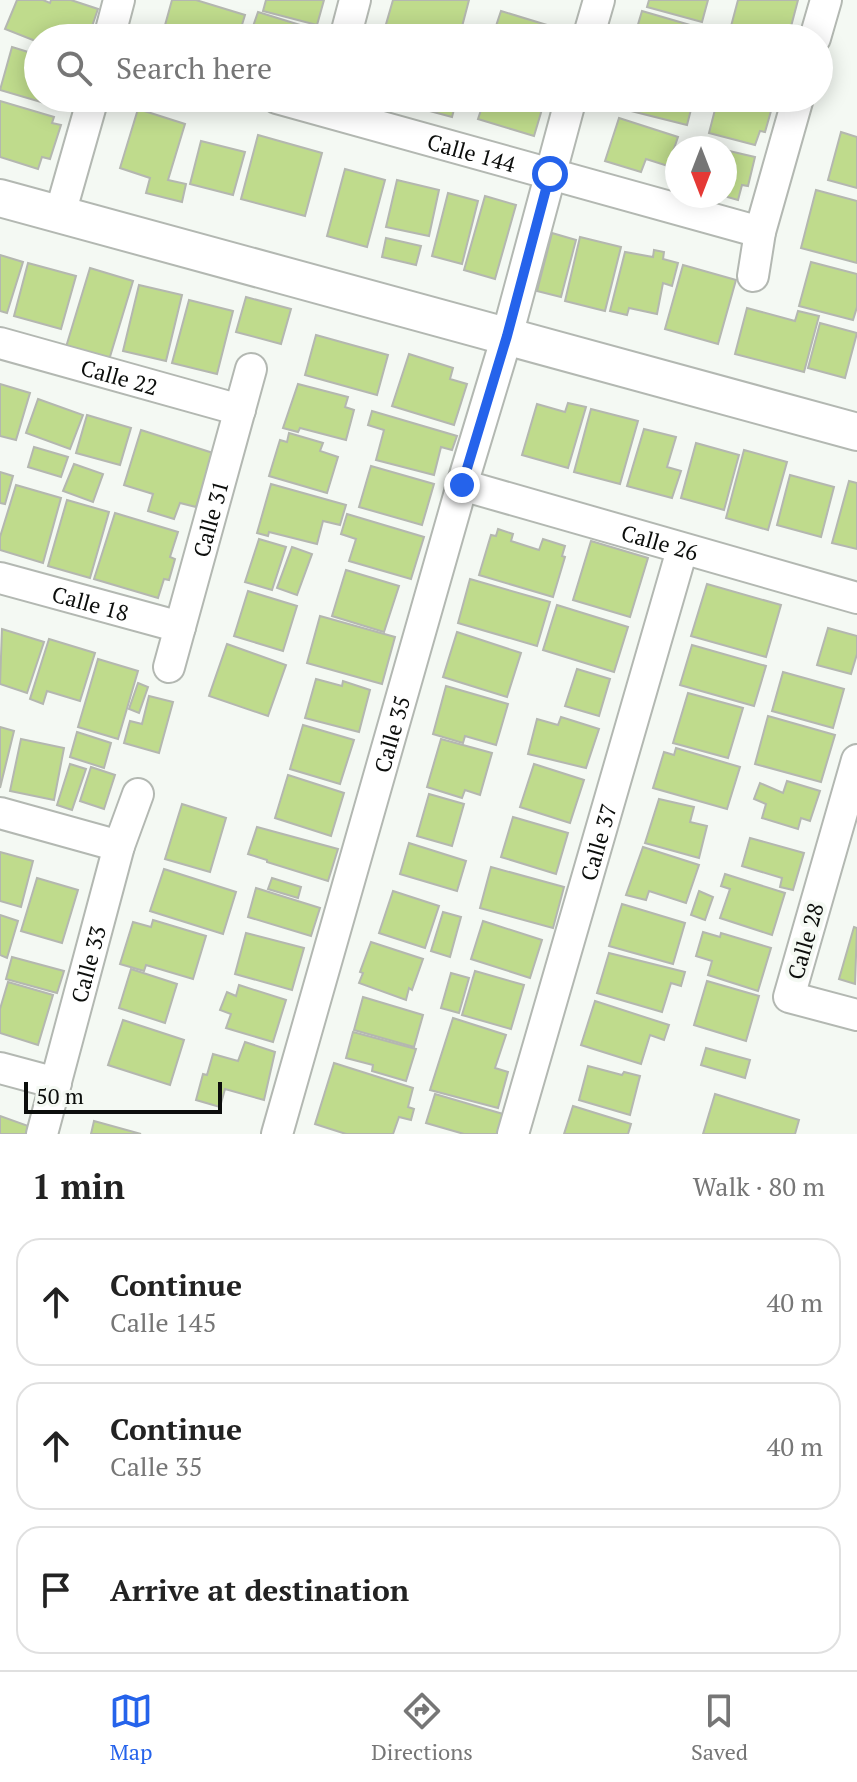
<!DOCTYPE html>
<meta charset="utf-8">
<style>
body{margin:0;font-family:"PT Serif",serif;background:#f2f2f2;color:#222}
.compass{position:absolute;left:665px;top:136px;width:72px;height:72px;border-radius:50%;background:#fff;box-shadow:0 4px 20px #0003;rotate:180deg}
.scale{position:absolute;left:24px;bottom:20px;width:198px;box-sizing:border-box;padding-left:8px;border:4px solid #0c0e0c;border-top:0;font-size:22px;line-height:28px;white-space:nowrap;color:#0c0e0c;-webkit-text-stroke:6px #f4f9f3;paint-order:stroke}
.stop{position:absolute;width:24px;height:24px;margin:-18px;border:6px solid #2563eb;border-radius:50%;background:#fff}
.stop.end{background:#2563eb;border-color:#fff;box-shadow:0 2px 8px #0008}
.list{margin:0;padding:0;list-style:none}
h2{display:flex;justify-content:space-between;align-items:center;height:104px;margin:0;padding:0 32px;font-size:34px}
h2 small{font-size:26px;font-weight:400;color:#767676}
.list li{display:grid;grid-template-columns:52px 1fr auto;gap:24px;align-items:center;box-sizing:border-box;height:128px;margin:0 16px 16px;padding:0 16px;border:2px solid #e0e0e0;border-radius:24px}
.list b{display:block;font-size:30px;white-space:nowrap}
.list p{margin:0;font-size:26px;white-space:nowrap;color:#767676}
.list em{font-size:26px;font-style:normal;color:#767676}
.icon{flex:none;width:44px;height:44px;fill:none;stroke:currentColor;stroke-width:2;stroke-linecap:round;stroke-linejoin:round}
.map{position:relative;flex:none;width:857px;height:1134px;overflow:hidden}
.search{position:absolute;background:#fff;box-shadow:0 4px 20px #0003;left:24px;right:24px;top:24px;height:88px;display:flex;align-items:center;gap:20px;box-sizing:border-box;padding:0 28px;border-radius:44px;color:#767676;font-size:30px}
.sheet{height:536px;background:#fff}
nav{display:flex;justify-content:space-around;align-items:center;box-sizing:border-box;height:112px;border-top:2px solid #e0e0e0;background:#fff;font-size:22px;color:#767676}
nav a{display:grid;justify-items:center;gap:4px}
nav .on{color:#2563eb}
.map>svg:first-child{display:block}
.building{fill:#bfdb8c;stroke:#b4b7b0;stroke-width:2}
.lines{fill:none;stroke-linecap:round;stroke-linejoin:round}
.minor-casing{stroke:#b3b8b2;stroke-width:34}
.tertiary-casing{stroke:#b3b8b2;stroke-width:40}
.minor{stroke:#fff;stroke-width:30}
.tertiary{stroke:#fff;stroke-width:36}
.route{stroke:#2563eb;stroke-width:10}
.labels{text-anchor:middle;dominant-baseline:central;stroke-width:8;stroke-linejoin:round;paint-order:stroke}
.street-label{font-size:22px;fill:#0c0e0c;stroke:#f4f9f3}
</style>
<div class="map">
<svg width="857" height="1134" viewBox="0 0 857 1134">
<rect width="100%" height="100%" fill="#f4f9f3"/>
<g class="building">
<path d="M17 0H43L50 3 51 0H71L98 9 88 38 43 36 38 38V42L5 29Z"/>
<path d="M172 0H196L245 15 238 38H170L162 36Z"/>
<path d="M266 0H324L317 25 263 11Z"/>
<path d="M393 0H469L459 38H382Z"/>
<path d="M649 0H708L702 22 647 7Z"/>
<path d="M738 0H798L788 38H760L730 30Z"/>
<path d="M501 11 560 29 557 38H492Z"/>
<path d="M642 11 714 32 712 38H634Z"/>
<path d="M258 12 313 29 311 38H269L251 32Z"/>
<path d="M12 47 38 55V98H61L58 107 0 90Z"/>
<path d="M381 98H457L452 117Z"/>
<path d="M485 98H516L543 106 534 136 478 119Z"/>
<path d="M626 98H694L687 125 623 109Z"/>
<path d="M718 98 735 101 736 98H752L773 104 765 132 760 131 755 145 709 133Z"/>
<path d="M0 101 54 117 52 123 61 125 50 159 42 157 38 169 0 157Z"/>
<path d="M138 109 185 124 168 180 186 184 182 202 146 193 150 178 120 168Z"/>
<path d="M619 118 678 137 668 166 646 159 641 172 605 161Z"/>
<path d="M841 132 857 137V188L828 180Z"/>
<path d="M258 135 322 153 305 216 241 199Z"/>
<path d="M201 141 245 152 233 195 190 184Z"/>
<path d="M725 150 755 157 748 186 742 185 738 200 724 196Z"/>
<path d="M345 169 385 180 367 247 327 236Z"/>
<path d="M397 180 439 190 429 236 386 227Z"/>
<path d="M816 190 857 201V263L801 248Z"/>
<path d="M448 193 478 201 462 264 432 256Z"/>
<path d="M485 196 516 205 495 279 464 270Z"/>
<path d="M552 233 576 240 561 297 537 291Z"/>
<path d="M580 237 621 247 605 311 565 301Z"/>
<path d="M386 238 421 246 416 265 382 257Z"/>
<path d="M654 250 664 252 663 259 678 263 672 286 663 283 657 314 629 308 627 315 610 311 625 252 653 257Z"/>
<path d="M0 255 23 262 7 313 0 311Z"/>
<path d="M811 262 857 274V307L853 320 799 306Z"/>
<path d="M28 263 76 276 61 329 14 316Z"/>
<path d="M683 265 736 280 718 344 665 329Z"/>
<path d="M90 268 133 281 109 360 66 347Z"/>
<path d="M139 285 182 295 166 361 123 351Z"/>
<path d="M246 297 291 309 281 344 236 332Z"/>
<path d="M189 300 233 311 217 374 172 363Z"/>
<path d="M747 308 795 321 798 311 819 316 804 372 735 354Z"/>
<path d="M820 323 857 333 845 378 808 368Z"/>
<path d="M316 335 388 355 377 395 305 375Z"/>
<path d="M409 354 453 368 450 379 467 384 454 425 392 406Z"/>
<path d="M0 384 30 393 16 440 0 436Z"/>
<path d="M298 384 348 397 345 407 354 410 346 440 300 428 298 432 283 428Z"/>
<path d="M38 399 83 415 70 449 26 433Z"/>
<path d="M568 403 586 407 568 468 522 455 537 404 565 412Z"/>
<path d="M591 409 638 421 620 484 574 472Z"/>
<path d="M372 411 457 436 452 450 441 447 434 475 376 460 384 430 368 425Z"/>
<path d="M87 415 131 428 120 465 76 453Z"/>
<path d="M644 429 676 437 667 467 681 471 672 498 627 486Z"/>
<path d="M141 430 213 453 196 507 180 503 174 519 148 511 153 494 124 485Z"/>
<path d="M289 433 323 443 320 451 338 457 327 493 269 476 280 440 287 442Z"/>
<path d="M696 443 739 455 724 510 681 498Z"/>
<path d="M34 447 68 457 61 477 28 467Z"/>
<path d="M744 450 787 462 768 530 726 518Z"/>
<path d="M74 464 103 474 93 502 63 491Z"/>
<path d="M371 466 434 484 422 525 359 507Z"/>
<path d="M0 472 13 476 5 504 0 503Z"/>
<path d="M790 475 834 487 821 537 777 525Z"/>
<path d="M849 481 857 483V549L832 543Z"/>
<path d="M271 484 346 505 340 525 323 521 317 544 269 532 268 536 257 533Z"/>
<path d="M16 485 61 498 43 563 0 550V537Z"/>
<path d="M67 500 109 512 90 578 48 566Z"/>
<path d="M115 513 178 532 170 557 175 559 169 580 164 579 158 598 94 579Z"/>
<path d="M347 514 424 537 411 579 349 561 356 539 341 534Z"/>
<path d="M498 529 513 534 511 541 539 550 543 539 565 546 562 556 565 557 553 597 479 575 491 535 496 536Z"/>
<path d="M259 539 286 547 272 590 245 582Z"/>
<path d="M591 541 648 558 630 617 573 600Z"/>
<path d="M292 547 312 554 297 595 277 588Z"/>
<path d="M346 570 399 586 384 632 332 616Z"/>
<path d="M470 579 550 602 537 646 458 623Z"/>
<path d="M707 584 781 605 766 657 691 636Z"/>
<path d="M248 591 297 606 283 651 234 636Z"/>
<path d="M557 605 628 627 614 672 543 650Z"/>
<path d="M320 616 395 637 382 684 307 663Z"/>
<path d="M828 628 857 636V654L851 674 817 665Z"/>
<path d="M2 629 44 642 27 693 0 684Z"/>
<path d="M457 632 521 653 507 697 443 677Z"/>
<path d="M49 639 95 653 80 701 47 691 43 704 30 699Z"/>
<path d="M227 644 286 665 268 716 209 696Z"/>
<path d="M692 645 766 666 754 706 680 685Z"/>
<path d="M98 659 138 671 118 739 78 727Z"/>
<path d="M577 669 610 679 599 716 565 706Z"/>
<path d="M783 672 844 689 833 728 772 711Z"/>
<path d="M316 679 342 686 343 681 370 690 359 732 305 718Z"/>
<path d="M138 683 148 687 139 713 129 709Z"/>
<path d="M446 686 508 704 496 745 465 736 463 743 433 734Z"/>
<path d="M688 693 743 708 728 758 673 743Z"/>
<path d="M149 696 173 702 159 753 124 743 130 721 142 724Z"/>
<path d="M768 716 835 735 821 782 755 764Z"/>
<path d="M561 717 599 729 586 768 528 754 537 719 558 725Z"/>
<path d="M303 725 354 740 340 784 290 769Z"/>
<path d="M0 727 14 731 0 788Z"/>
<path d="M77 732 111 743 104 768 70 757Z"/>
<path d="M21 739 64 748 54 800 10 791Z"/>
<path d="M441 739 492 753 480 795 465 790 462 798 427 787Z"/>
<path d="M676 748 740 767 727 809 653 788 664 752 674 755Z"/>
<path d="M70 764 86 769 72 810 57 805Z"/>
<path d="M534 764 584 780 570 823 520 807Z"/>
<path d="M91 767 115 775 104 809 80 801Z"/>
<path d="M288 775 344 793 331 836 275 818Z"/>
<path d="M787 781 820 791 810 821 801 818 798 829 762 818 766 804 754 799 760 783 783 793Z"/>
<path d="M429 794 464 804 452 846 417 836Z"/>
<path d="M659 799 694 807 690 822 707 826 699 858 645 843Z"/>
<path d="M182 804 226 818 210 872 165 859Z"/>
<path d="M513 817 568 833 556 874 501 857Z"/>
<path d="M257 827 338 849 328 881 267 862V860L248 854Z"/>
<path d="M750 838 804 853 793 890 780 887 782 878 742 866Z"/>
<path d="M409 843 466 861 457 891 400 874Z"/>
<path d="M643 847 699 865 686 903 649 891 646 900 626 895Z"/>
<path d="M0 852 33 861 21 907 0 901Z"/>
<path d="M491 867 564 887 553 928 480 908Z"/>
<path d="M164 869 236 892 223 934 150 911Z"/>
<path d="M725 874 785 893 772 935 720 918 730 889 721 886Z"/>
<path d="M37 878 78 890 62 943 21 931Z"/>
<path d="M272 878 301 887 298 898 268 889Z"/>
<path d="M256 888 320 908 311 936 248 917Z"/>
<path d="M393 891 439 906 425 948 379 933Z"/>
<path d="M699 891 713 897 705 920 691 915Z"/>
<path d="M622 904 685 923 673 964 609 946Z"/>
<path d="M443 912 461 917 450 957 431 951Z"/>
<path d="M0 915 18 921 7 958 0 955Z"/>
<path d="M153 920 206 936 193 979 146 965 144 971 120 964 133 922 151 927Z"/>
<path d="M483 921 542 940 530 978 471 959Z"/>
<path d="M854 927 857 928 855 984 839 979Z"/>
<path d="M703 932 720 937 721 933 771 948 758 991 708 975 712 961 696 956Z"/>
<path d="M246 933 304 948 292 990 235 974Z"/>
<path d="M371 942 423 959 412 990 409 988 406 1000 359 983 363 973 360 972Z"/>
<path d="M609 953 685 972 681 986 671 983 662 1012 597 993Z"/>
<path d="M12 957 64 971 57 993 6 979Z"/>
<path d="M131 969 177 984 165 1023 119 1008Z"/>
<path d="M475 971 524 985 511 1029 462 1015Z"/>
<path d="M451 973 469 978 459 1013 441 1008Z"/>
<path d="M707 981 759 996 746 1041 694 1025Z"/>
<path d="M8 982 53 995 38 1045 0 1033V1009Z"/>
<path d="M239 985 286 1000 273 1042 226 1028 231 1014 220 1010 227 992 236 996Z"/>
<path d="M363 997 423 1015 414 1047 354 1030Z"/>
<path d="M595 1001 669 1025 664 1040 650 1035 641 1064 581 1045Z"/>
<path d="M453 1018 506 1035 495 1068 508 1072 498 1108 430 1090Z"/>
<path d="M123 1020 184 1040 170 1085 108 1065Z"/>
<path d="M353 1032 416 1049 406 1081 372 1071 373 1065 346 1058Z"/>
<path d="M245 1042 275 1052 264 1100 225 1089 220 1107 196 1100 203 1074 207 1075 213 1054 238 1061Z"/>
<path d="M706 1048 750 1060 745 1078 701 1065Z"/>
<path d="M334 1063 413 1088 408 1107 414 1109 411 1120 399 1117 393 1134H346L315 1124Z"/>
<path d="M588 1066 622 1075 624 1072 640 1076 630 1115 579 1100Z"/>
<path d="M435 1094 503 1114 497 1134H464L426 1123Z"/>
<path d="M715 1094 799 1120 795 1134H703Z"/>
<path d="M573 1106 631 1124 628 1134H564Z"/>
<path d="M0 1116 31 1127 28 1134H0Z"/>
<path d="M94 1121 141 1134H91Z"/>
</g>
<g class="lines">
<g class="minor-casing">
<g id="minor">
<path d="M109 38 119 0"/>
<path d="M345 38 355 0"/>
<path d="M588 38 599 0"/>
<path d="M815 38 826 0"/>
<path id="s1" d="M277 98 760 232"/>
<path d="M60 214 93 98"/>
<path d="M753 276 760 232 798 98"/>
<path id="s2" d="M0 343 240 410"/>
<path id="s3" d="M462 485 857 598"/>
<path id="s4" d="M0 578 180 627"/>
<path id="s5" d="M169 667 251 369"/>
<path d="M857 760 789 997 857 1015"/>
<path d="M0 813 119 846"/>
<path d="M0 1068 56 1083"/>
<path id="s6" d="M42 1134 119 846 138 794"/>
<path id="s7" d="M277 1134 462 485 507 336 571 98"/>
<path id="s8" d="M513 1134 682 550"/>
</g>
</g>
<g class="tertiary-casing">
<path id="tertiary" d="M0 198 857 432"/>
</g>
<use href="#minor" class="minor"/>
<use href="#tertiary" class="tertiary"/>
</g>
<g class="lines">
<path class="route" d="M462 485 507 336 550 174"/>
</g>
<g class="labels">
<g class="street-label">
<text stroke="none"><textPath href="#s1" startOffset="202">Calle 144</textPath></text>
<text stroke="none"><textPath href="#s2" startOffset="124">Calle 22</textPath></text>
<text stroke="none"><textPath href="#s5" startOffset="154">Calle 31</textPath></text>
<text stroke="none"><textPath href="#s3" startOffset="206">Calle 26</textPath></text>
<text stroke="none"><textPath href="#s4" startOffset="94">Calle 18</textPath></text>
<text stroke="none"><textPath href="#s7" startOffset="416">Calle 35</textPath></text>
<text stroke="none"><textPath href="#s8" startOffset="304">Calle 37</textPath></text>
<text transform="translate(805 941) rotate(-74)">Calle 28</text>
<text stroke="none"><textPath href="#s6" startOffset="176">Calle 33</textPath></text>
</g>
</g>
</svg>
<svg class="compass" viewBox="-18 -18 36 36"><path d="M0-13l5 13h-10z" fill="#e53935"/><path d="M0 13l5-13h-10z" fill="#767676"/></svg>
<div class="scale">50 m</div>
<div class="stop" style="left:550px;top:174px"></div>
<div class="stop end" style="left:462px;top:485px"></div>
<div class="search"><svg class="icon" aria-label="search" viewBox="0 0 24 24"><circle cx="10" cy="10" r="6"/><path d="M15 15l6 6"/></svg>Search here</div>
</div>
<section class="sheet">
<h2>1 min<small>Walk · 80 m</small></h2>
<ul class="list">
<li><svg class="icon" aria-label="ahead" viewBox="0 0 24 24"><path d="M12 20V5M6 11l6-6 6 6"/></svg><div><b>Continue</b><p>Calle 145</p></div><em>40 m</em></li>
<li><svg class="icon" aria-label="ahead" viewBox="0 0 24 24"><path d="M12 20V5M6 11l6-6 6 6"/></svg><div><b>Continue</b><p>Calle 35</p></div><em>40 m</em></li>
<li><svg class="icon" aria-label="arrive" viewBox="0 0 24 24"><path d="M6 21V4h12l-3 4 3 4H6"/></svg><div><b>Arrive at destination</b></div></li>
</ul>
</section>
<nav>
<a class="on"><svg class="icon" aria-label="map" viewBox="0 0 24 24"><path d="M3 6l6-2 6 2 6-2v14l-6 2-6-2-6 2zM9 4v14M15 6v14"/></svg>Map</a>
<a><svg class="icon" aria-label="directions" viewBox="0 0 24 24"><path d="M12 3l9 9-9 9-9-9zM9 14v-3h6M13 9l2 2-2 2"/></svg>Directions</a>
<a><svg class="icon" aria-label="saved" viewBox="0 0 24 24"><path d="M7 4h10v16l-5-4-5 4z"/></svg>Saved</a>
</nav>
